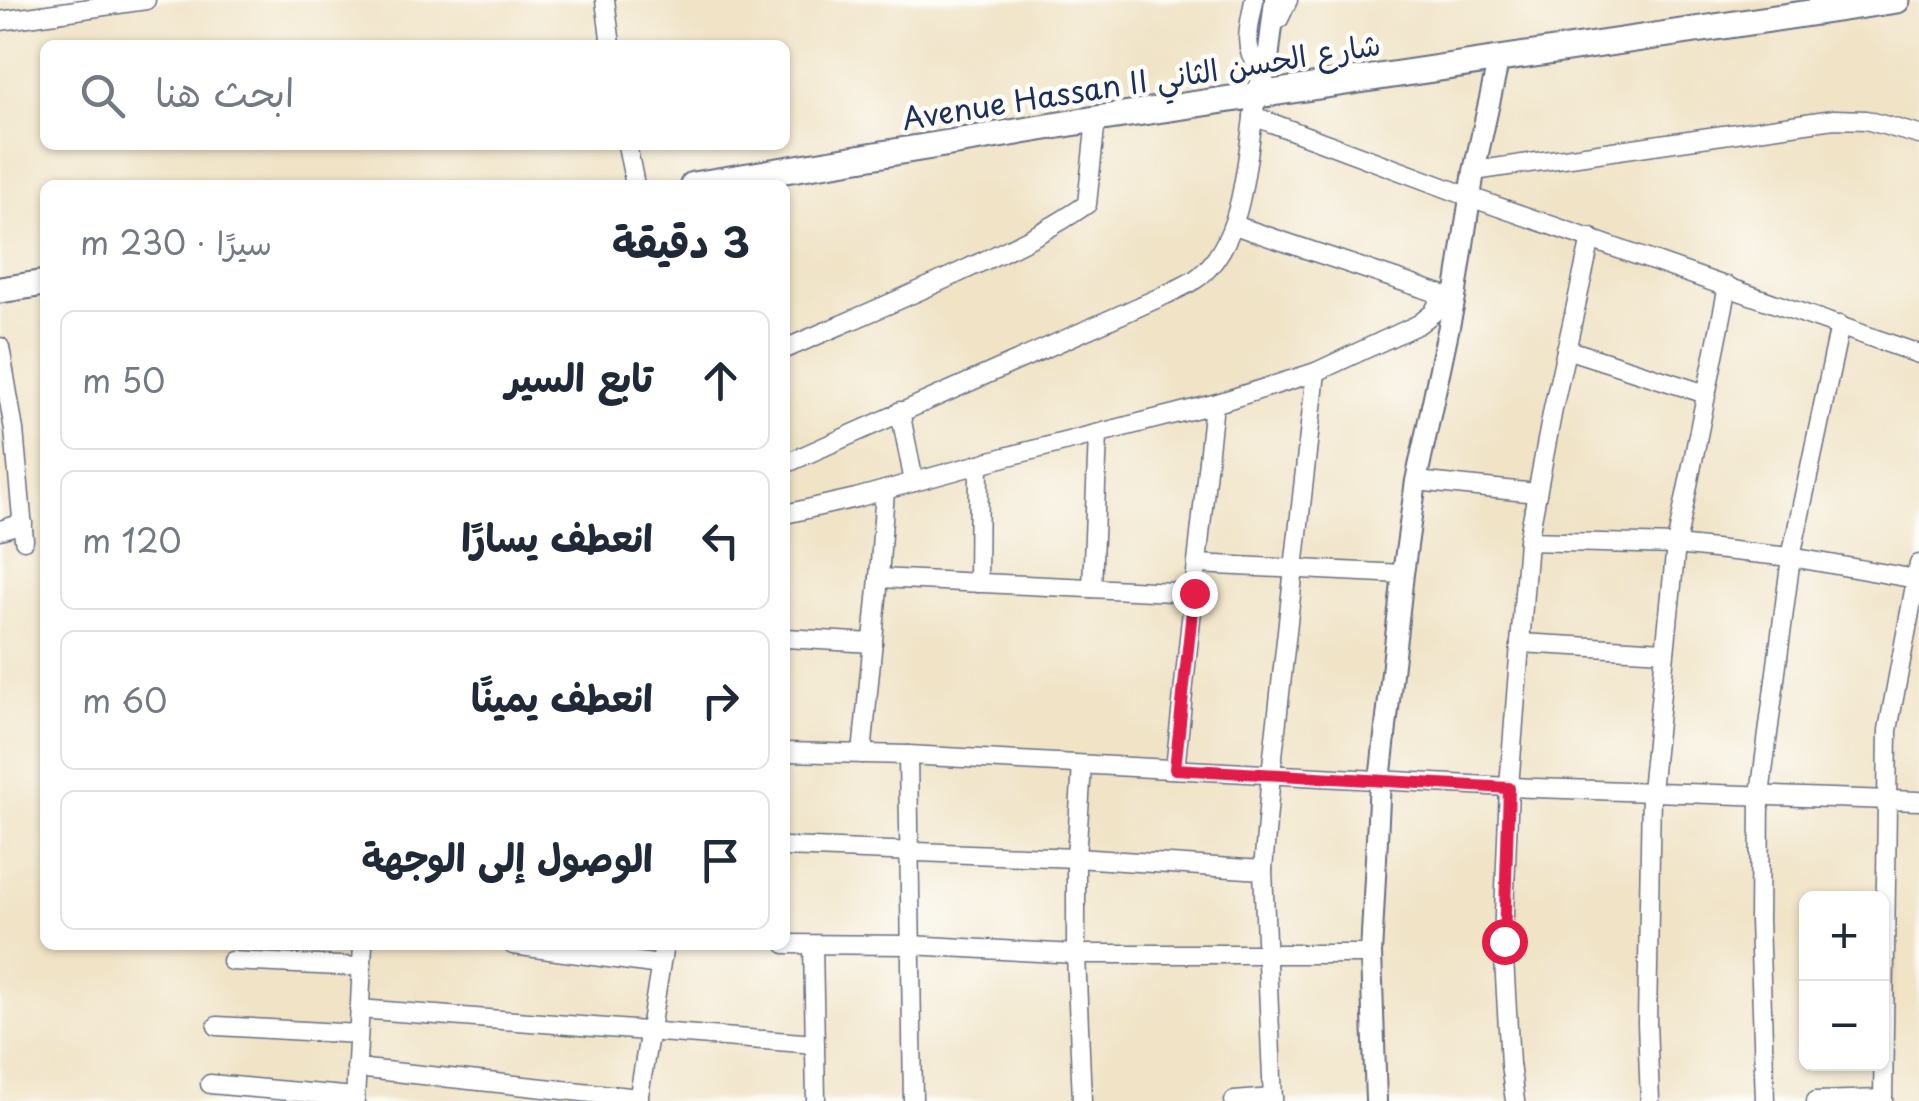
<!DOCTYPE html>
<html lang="ar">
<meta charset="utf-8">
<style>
body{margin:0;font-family:"Playpen Sans","Playpen Sans Arabic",sans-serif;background:#f2f2f3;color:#1f2937;direction:rtl}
.controls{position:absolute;right:30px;bottom:30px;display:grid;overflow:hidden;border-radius:15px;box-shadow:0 2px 8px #0004}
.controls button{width:90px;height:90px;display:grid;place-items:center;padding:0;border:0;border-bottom:2px solid #e0e1e3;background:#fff;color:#1f2937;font:50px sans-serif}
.stop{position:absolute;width:30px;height:30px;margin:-22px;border:8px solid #e11d48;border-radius:50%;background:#fff}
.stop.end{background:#e11d48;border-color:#fff;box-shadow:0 2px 10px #0008}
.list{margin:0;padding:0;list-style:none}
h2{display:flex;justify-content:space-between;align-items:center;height:130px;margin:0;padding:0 40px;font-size:42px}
h2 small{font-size:32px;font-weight:400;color:#747a83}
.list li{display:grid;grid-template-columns:65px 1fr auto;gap:30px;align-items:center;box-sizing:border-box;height:140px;margin:0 20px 20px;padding:0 20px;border:2px solid #e0e1e3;border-radius:15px}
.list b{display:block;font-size:38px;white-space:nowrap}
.list em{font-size:32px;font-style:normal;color:#747a83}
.icon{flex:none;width:55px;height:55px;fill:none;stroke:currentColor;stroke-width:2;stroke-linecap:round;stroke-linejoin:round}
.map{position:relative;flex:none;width:1919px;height:1101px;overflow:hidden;direction:ltr}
.search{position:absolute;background:#fff;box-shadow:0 2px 8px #0004;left:40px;top:40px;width:750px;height:110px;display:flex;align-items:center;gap:25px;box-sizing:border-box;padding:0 35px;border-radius:15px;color:#747a83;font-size:38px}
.panel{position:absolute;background:#fff;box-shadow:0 2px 8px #0004;left:40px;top:180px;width:750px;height:770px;border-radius:15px;direction:rtl}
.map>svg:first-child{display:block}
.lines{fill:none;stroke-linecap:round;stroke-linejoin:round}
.minor-casing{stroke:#666e82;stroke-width:21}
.tertiary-casing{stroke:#666e82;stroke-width:24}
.secondary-casing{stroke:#666e82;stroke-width:29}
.minor{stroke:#fff;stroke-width:18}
.tertiary{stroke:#fff;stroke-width:20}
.secondary{stroke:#fff;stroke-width:25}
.route{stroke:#e11d48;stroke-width:12}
.labels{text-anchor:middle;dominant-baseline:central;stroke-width:9;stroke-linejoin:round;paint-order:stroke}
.street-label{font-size:30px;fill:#1b2f5e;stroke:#fdfcf7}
</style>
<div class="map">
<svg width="1919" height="1101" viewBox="0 0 1919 1101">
<rect width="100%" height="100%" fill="#fdfcf7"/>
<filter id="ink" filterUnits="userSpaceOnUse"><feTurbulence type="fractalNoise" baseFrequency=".01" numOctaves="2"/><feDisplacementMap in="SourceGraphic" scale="20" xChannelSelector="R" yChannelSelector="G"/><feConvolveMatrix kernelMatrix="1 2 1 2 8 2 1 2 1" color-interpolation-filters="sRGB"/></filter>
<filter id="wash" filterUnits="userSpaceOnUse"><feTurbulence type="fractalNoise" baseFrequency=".0048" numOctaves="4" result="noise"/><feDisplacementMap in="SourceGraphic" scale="40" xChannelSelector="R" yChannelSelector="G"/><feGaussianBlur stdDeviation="2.25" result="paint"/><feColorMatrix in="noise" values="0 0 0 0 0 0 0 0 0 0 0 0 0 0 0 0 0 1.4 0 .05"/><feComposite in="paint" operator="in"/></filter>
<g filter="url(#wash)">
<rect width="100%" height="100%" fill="#f0e3c6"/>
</g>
<g filter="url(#ink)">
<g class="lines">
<g class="minor-casing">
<g id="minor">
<path d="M605 0 611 45"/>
<path d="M1254 0C1251 21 1241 47 1257 63"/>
<path d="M0 21 146 0"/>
<path d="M1272 25 1279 19 1288 0"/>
<path d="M1253 116 1470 197 1919 354"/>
<path d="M627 145 635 185"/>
<path d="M1474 171 1834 119 1866 120 1919 135"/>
<path d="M1234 225 1449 297"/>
<path d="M0 347 14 430 24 540"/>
<path d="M785 349C847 322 910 296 971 267 1011 248 1050 230 1087 204L1096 119"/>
<path d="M1566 349 1706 394"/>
<path d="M900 411 914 482"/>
<path d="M785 464 1165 295C1177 289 1190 284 1200 276 1245 238 1246 159 1255 105"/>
<path d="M1416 481 1537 493"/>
<path d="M785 514 856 498 1005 457 1214 404 1316 372 1419 324 1433 313 1442 296"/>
<path d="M0 530 23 523"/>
<path d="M1528 541 1676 545 1791 557 1916 579"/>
<path d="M1197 564 1403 574"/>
<path d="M879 578 885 490"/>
<path d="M978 583 979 464"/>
<path d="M1092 588 1098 434"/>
<path d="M785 638 873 643"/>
<path d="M1520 643 1665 651"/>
<path d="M785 752 908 755 1509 787 1919 801"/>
<path d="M862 754 879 578 1194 593"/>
<path d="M908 755 913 1101"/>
<path d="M1175 769 1214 404"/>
<path d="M785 847 1076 858 1263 870"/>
<path d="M785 944 910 945 1076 954H1371"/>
<path d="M513 945 660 965"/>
<path d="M813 945 816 1101"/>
<path d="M231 961 361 967"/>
<path d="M359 1009 815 1044"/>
<path d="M217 1026 358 1034"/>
<path d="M356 1068 639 1098"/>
<path d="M210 1084 355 1097"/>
<path d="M355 1101 363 945"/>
<path d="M638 1101 664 945"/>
<path d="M1082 1101 1076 954V858L1082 766"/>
<path d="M1234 1101 1273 1098"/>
<path d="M1273 1101 1263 870 1271 774 1316 372"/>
<path d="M1515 1101 1510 1064 1503 941 1509 787 1528 541 1553 409 1591 238"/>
<path d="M1650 1101 1647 1023 1651 791 1676 545 1728 286"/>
<path d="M1765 1101 1759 920 1760 795 1791 557 1840 325"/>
<path d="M1816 1101 1883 1099"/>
<path d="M1883 1101 1888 730 1919 564"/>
</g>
</g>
<g class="tertiary-casing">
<g id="tertiary">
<path d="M1256 95 1267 68 1275 0"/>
<path d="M1376 1101 1371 954 1380 781 1403 574 1416 481 1455 298 1474 171 1499 58"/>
</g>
</g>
<g class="secondary-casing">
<g id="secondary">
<path d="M693 185 1096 119 1897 0"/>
<path d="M0 290 45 283"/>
</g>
</g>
<use href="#minor" class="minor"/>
<use href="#tertiary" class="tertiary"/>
<use href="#secondary" class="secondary"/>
</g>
</g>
<g class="lines" filter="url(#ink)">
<path class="route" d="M1194 593 1175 769 1509 788 1504 941"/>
</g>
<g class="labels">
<g class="street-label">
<text transform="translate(1141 80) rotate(-9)">Avenue Hassan II شارع الحسن الثاني</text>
</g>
</g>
</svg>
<div class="controls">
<button>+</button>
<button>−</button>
</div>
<div class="stop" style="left:1504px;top:941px"></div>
<div class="stop end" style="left:1194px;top:593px"></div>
<div class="search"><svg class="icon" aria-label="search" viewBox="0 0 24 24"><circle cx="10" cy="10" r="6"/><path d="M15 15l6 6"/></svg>ابحث هنا</div>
<section class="panel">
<h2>3 دقيقة<small>سيرًا · 230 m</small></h2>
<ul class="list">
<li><svg class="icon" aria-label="ahead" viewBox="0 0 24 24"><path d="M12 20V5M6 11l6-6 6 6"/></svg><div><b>تابع السير</b></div><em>50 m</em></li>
<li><svg class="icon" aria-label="left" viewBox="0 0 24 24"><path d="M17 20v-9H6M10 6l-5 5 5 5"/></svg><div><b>انعطف يسارًا</b></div><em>120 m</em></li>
<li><svg class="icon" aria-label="right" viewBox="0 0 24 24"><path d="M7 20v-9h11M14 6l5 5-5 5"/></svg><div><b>انعطف يمينًا</b></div><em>60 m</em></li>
<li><svg class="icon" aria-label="arrive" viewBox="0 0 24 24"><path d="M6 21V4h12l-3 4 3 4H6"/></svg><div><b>الوصول إلى الوجهة</b></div></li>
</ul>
</section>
</div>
